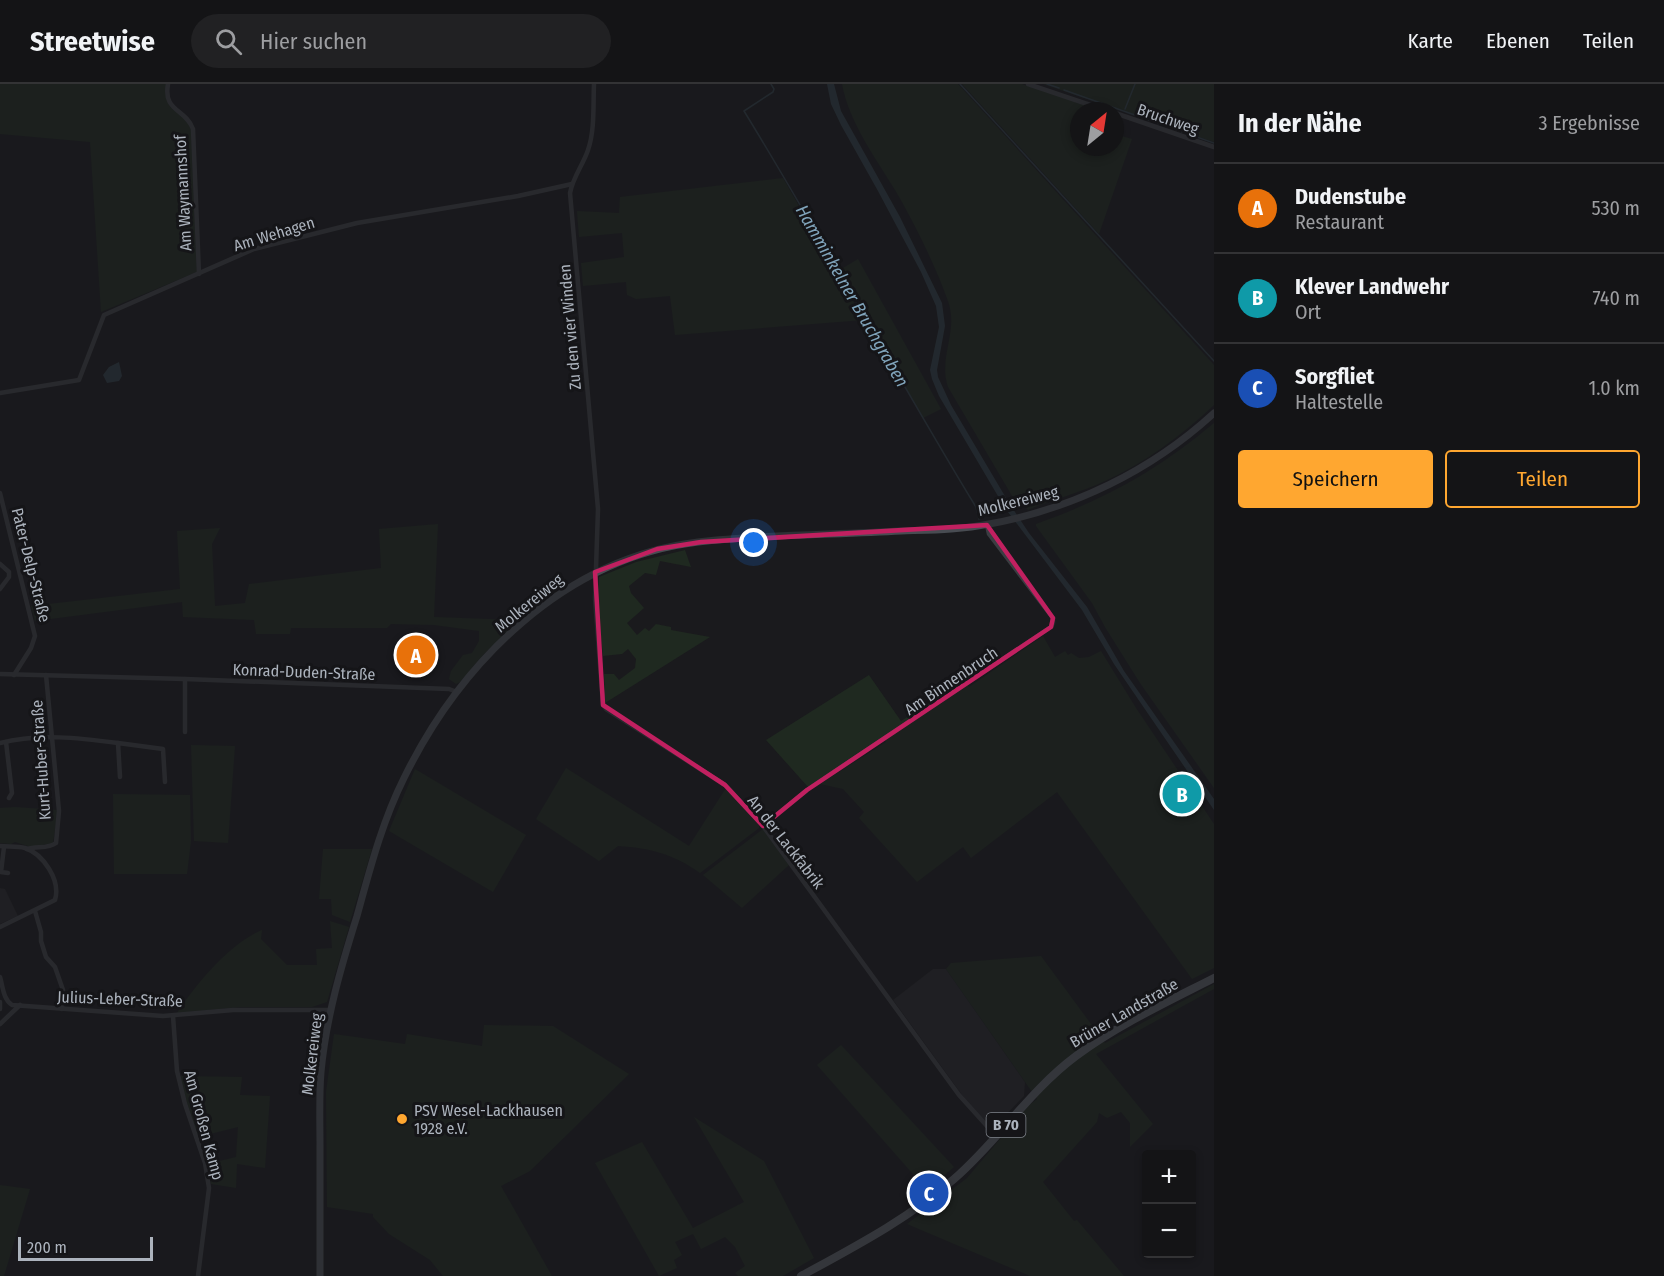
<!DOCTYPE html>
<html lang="de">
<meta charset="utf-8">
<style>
body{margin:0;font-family:"Fira Sans Condensed",sans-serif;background:#212123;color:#f1f3f6}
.controls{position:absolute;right:18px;bottom:18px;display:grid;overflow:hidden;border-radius:6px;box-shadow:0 3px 9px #0003}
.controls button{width:54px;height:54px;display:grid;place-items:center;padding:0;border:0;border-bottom:2px solid #333335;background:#141416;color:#f1f3f6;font:30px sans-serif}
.compass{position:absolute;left:1070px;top:18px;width:54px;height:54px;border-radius:50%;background:#141416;box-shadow:0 3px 9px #0003;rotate:30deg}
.scale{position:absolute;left:18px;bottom:15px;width:135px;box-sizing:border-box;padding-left:6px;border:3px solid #acb3bd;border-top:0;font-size:16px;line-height:21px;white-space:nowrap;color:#acb3bd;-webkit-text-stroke:4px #151518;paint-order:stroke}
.you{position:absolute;left:754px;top:459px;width:21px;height:21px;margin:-15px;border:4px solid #fff;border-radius:50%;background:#1a73e8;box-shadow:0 0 0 9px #1a73e833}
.badge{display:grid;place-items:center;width:39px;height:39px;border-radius:50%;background:#ffa730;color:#fff;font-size:20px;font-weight:700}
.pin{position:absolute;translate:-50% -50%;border:3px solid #fff;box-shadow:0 2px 6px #0006}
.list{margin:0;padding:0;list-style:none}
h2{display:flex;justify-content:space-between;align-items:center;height:78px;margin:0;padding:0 24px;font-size:26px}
h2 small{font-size:20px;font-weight:400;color:#9d9ea1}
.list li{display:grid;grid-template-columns:39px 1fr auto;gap:18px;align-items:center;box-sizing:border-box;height:90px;padding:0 24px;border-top:2px solid #333335}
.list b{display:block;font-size:22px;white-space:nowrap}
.list p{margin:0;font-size:20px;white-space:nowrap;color:#9d9ea1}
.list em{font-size:20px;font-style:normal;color:#9d9ea1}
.actions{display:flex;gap:12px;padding:18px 24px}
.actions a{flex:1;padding:14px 0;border:2px solid #ffa730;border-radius:6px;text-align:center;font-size:21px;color:#ffa730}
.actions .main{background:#ffa730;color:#111}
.icon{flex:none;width:33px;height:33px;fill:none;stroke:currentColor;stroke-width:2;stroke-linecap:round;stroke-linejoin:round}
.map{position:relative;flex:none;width:1214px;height:1192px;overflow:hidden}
header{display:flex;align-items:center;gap:36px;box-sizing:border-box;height:84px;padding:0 30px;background:#141416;border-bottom:2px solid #333335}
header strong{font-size:28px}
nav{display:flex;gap:33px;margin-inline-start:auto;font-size:21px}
.search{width:420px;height:54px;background:#212123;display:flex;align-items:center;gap:15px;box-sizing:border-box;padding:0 21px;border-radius:33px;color:#9d9ea1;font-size:22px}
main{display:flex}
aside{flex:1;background:#141416}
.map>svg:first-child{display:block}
.built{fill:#26262a}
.green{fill:#1f2920}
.water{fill:#2e3b43}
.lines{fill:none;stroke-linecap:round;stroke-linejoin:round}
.stream{stroke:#2e3b43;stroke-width:1.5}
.minor{stroke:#3b3d42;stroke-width:4.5}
.secondary{stroke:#484c52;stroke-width:7}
.primary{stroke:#565a61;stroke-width:8}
.marked{fill:none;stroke:#c12060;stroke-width:4.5;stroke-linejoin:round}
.poi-dot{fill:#ffa730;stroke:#151518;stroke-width:2}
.labels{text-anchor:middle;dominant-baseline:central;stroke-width:6;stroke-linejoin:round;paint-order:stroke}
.shield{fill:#151518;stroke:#7f848c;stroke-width:1.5}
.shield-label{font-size:15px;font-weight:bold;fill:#acb3bd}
.street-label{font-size:16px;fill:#acb3bd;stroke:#151518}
.poi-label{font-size:16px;fill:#acb3bd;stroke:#151518;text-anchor:start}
.water-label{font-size:18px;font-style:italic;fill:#80a4bb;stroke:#151518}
</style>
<header>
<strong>Streetwise</strong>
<div class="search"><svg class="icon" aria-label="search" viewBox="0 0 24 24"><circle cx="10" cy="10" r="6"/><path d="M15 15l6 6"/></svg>Hier suchen</div>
<nav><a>Karte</a><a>Ebenen</a><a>Teilen</a></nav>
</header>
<main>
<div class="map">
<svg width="1214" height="1192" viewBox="0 0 1214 1192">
<rect width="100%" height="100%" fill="#1a1a1d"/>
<g class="built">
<path d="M0 804 5 805 18 832 0 840Z"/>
<path d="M933 885H946L1025 998 1024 1012 992 1045 970 1022 893 916Z"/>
</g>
<g class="green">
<path d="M0 0H167C161 29 182 24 191 45L197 188 101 228 90 58 0 50Z"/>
<path d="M842 0H958L1214 281V321C1182 351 1145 379 1105 397 1080 409 1053 415 1028 426L1018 415 1015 417 948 303C938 273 959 247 948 217 936 183 914 138 895 106 875 73 849 38 842 0Z"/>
<path d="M962 0H1022L1099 26 1079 27V63H1097L1104 70 1111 63H1115V50L1132 55 1099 150Z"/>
<path d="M1043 0H1214V58Z"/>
<path d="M783 94 864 236 675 251 670 212 636 215 627 211 626 198 583 202 581 179 624 173 622 149 579 153 577 127 619 129 620 113Z"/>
<path d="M858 175 941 325 923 334 838 187Z"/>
<path d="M1214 339V704L1140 599 1105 543 1092 519 1036 442V440C1106 415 1158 386 1214 339Z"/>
<path d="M438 440 434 533 519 536 483 571 460 598 456 600 449 595 451 587 463 571 472 569 479 557V547L434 541 391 540 387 544H291L290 550H256L254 536 183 533 182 518 35 537 31 522 180 505 177 447 220 444 212 460 215 522 245 519 249 500 381 484 379 445Z"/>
<path d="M685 466 691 483 660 477 656 491 645 489 629 502 631 509 644 524 627 539 637 551 645 544 649 547 656 540 671 543V546L710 553 605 619 604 590H614L619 596 635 584 636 575 628 565 622 570 603 572 597 516 599 493 636 478Z"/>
<path d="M1043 552 1055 573 1065 567 1068 571 1071 569 1079 574 1089 573 1101 567 1136 624 1214 740V884L1192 895 1057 708 971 774 963 763 917 798 859 734 864 728 843 705 820 700 886 658 884 654 808 703 766 656 869 591 901 637 964 596 969 603Z"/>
<path d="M191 661 235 662 228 759 194 757Z"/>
<path d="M566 684 689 762 726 704 759 741V744L700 789C673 770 651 764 618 762L599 777 536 735Z"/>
<path d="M415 685 526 751 493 808 389 747Z"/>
<path d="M113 710 190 711 191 757 187 790H114Z"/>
<path d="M15 723 58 726 53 759 31 763 15 758 11 760 0 759V724Z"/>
<path d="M763 745 789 781 742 824 703 791Z"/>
<path d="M323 765H372L350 838 332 831 331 815H319Z"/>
<path d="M330 837 349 843 327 918 312 923H240L177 929C196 900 230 859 262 846L261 855 287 881H317L316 865 332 864Z"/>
<path d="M1041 872 1105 959 1214 900V905L1096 970 1153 1040 1130 1063V1039L1121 1028 1107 1034 1099 1029 1097 1038 1043 1098 1074 1137 1077 1136 1124 1192H1030L907 1140 967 1094 1028 1022 1037 1015 946 885 951 879Z"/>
<path d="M484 941 553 942 629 990 530 1087 501 1102 552 1192H443L430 1176 389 1150 373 1133V1130L327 1123 326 1008 334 950 405 960 407 950 482 962Z"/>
<path d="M841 961 954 1083 927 1106 817 981Z"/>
<path d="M180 992 242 993 240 1011 270 1012 265 1084 237 1080 236 1104 211 1100 207 1080 236 1073 238 1043 198 1053 187 1020Z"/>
<path d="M694 1033 764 1077 814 1174 783 1192H738L735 1189 745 1182 735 1163 725 1153 701 1165 693 1150 675 1158 682 1171 674 1176 677 1184 659 1192 595 1079 642 1058 693 1144 744 1118Z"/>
<path d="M0 1101 30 1105 4 1192H0Z"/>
</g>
<g class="water">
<path d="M827 0H834L841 27 900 133 942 219 945 242 937 286 938 293 951 321 1009 419 1029 449 1087 523 1124 587 1214 715V726L1114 580 1082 526 1005 424 939 312 932 295 930 286 939 243 936 222 921 188 878 107 841 41 831 20Z"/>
<path d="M119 278 122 292 119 297 107 299 103 291 109 283Z"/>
</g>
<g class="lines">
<g class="stream">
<path d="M771 0 774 5 773 8 744 27C824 157 896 292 976 423L979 435"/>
<path d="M960 0 1214 277"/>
<path d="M1047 0 1059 4"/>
<path d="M1064 6 1214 59"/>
<path d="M1125 25 1135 0"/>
</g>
<g class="minor">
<path d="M168 0C163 28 185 24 193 45L199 190"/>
<path d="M594 0C593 21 595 46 588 66 583 81 573 93 570 109L598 425 595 514 603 621 606 625 725 701 763 742 959 1011 996 1052"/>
<path d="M1028 0 1108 27"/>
<path d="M1115 29 1214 63"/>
<path d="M0 309 79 296 104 231 254 165 357 139 518 112 572 100"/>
<path d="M0 409 35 552 31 564 14 591"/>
<path d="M0 480 9 488V493L0 505"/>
<path d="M0 590 185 595 449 605 457 608"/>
<path d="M185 595V648"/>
<path d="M6 658 12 709 9 714"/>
<path d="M0 659C38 649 80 654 118 659"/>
<path d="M120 693 118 659 163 665 165 698"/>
<path d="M763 742 807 706 1051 543 1053 539V534L989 450 987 441"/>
<path d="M0 762C8 763 17 762 25 764 43 770 61 796 55 816L0 843"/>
<path d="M4 763 1 788 8 789"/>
<path d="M27 765C37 762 48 765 56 759L59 727 46 591"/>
<path d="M35 827 41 848V857L46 873 55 883 63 906 62 925"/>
<path d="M0 893C3 903 3 915 12 921L163 932 233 926H331"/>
<path d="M0 918V925"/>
<path d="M173 932 177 987 185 1020 205 1079 209 1104 198 1192"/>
<path d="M0 940 20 921"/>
</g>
<path class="secondary" d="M320 1192C320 1148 320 1105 320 1061 320 1037 319 1012 321 988 326 934 341 883 357 832 370 785 382 738 404 694 461 578 564 474 698 458 765 450 834 451 901 447 930 446 960 446 989 440 1072 425 1151 387 1214 329"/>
<path class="primary" d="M801 1192C854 1163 908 1135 954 1095 998 1057 1029 1007 1076 972 1118 941 1167 918 1214 894"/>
</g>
<path d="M0 0H1214V1192H0ZM987 441 1053 534 1051 543 807 706 763 742 725 701 603 621 595 488 657 465 701 458Z" fill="#1a1a1d" fill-opacity=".55" fill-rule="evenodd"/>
<path class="marked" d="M987 441 1053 534 1051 543 807 706 763 742 725 701 603 621 595 488 657 465 701 458Z"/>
<circle class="poi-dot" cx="402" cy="1035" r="6"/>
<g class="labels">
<rect class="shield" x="986.5" y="1029" width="39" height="24" rx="4.5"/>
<g class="shield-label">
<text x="1006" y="1041">B 70</text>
</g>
<g class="street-label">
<text transform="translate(1168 35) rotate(19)">Bruchweg</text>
<text transform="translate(183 109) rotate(-93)">Am Waymannshof</text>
<text transform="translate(274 150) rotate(-17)">Am Wehagen</text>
<text transform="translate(570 243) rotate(-95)">Zu den vier Winden</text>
<text transform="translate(1018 417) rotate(-14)">Molkereiweg</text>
<text transform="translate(31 481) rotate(76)">Pater-Delp-Straße</text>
<text transform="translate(529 519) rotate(-39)">Molkereiweg</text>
<text transform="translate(304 588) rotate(2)">Konrad-Duden-Straße</text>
<text transform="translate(951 597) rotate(-34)">Am Binnenbruch</text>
<text transform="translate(41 676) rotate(-94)">Kurt-Huber-Straße</text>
<text transform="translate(786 758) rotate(52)">An der Lackfabrik</text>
<text transform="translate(120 915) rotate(2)">Julius-Leber-Straße</text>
<text transform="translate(1124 929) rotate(-30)">Brüner Landstraße</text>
<text transform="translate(312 970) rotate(-83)">Molkereiweg</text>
<text transform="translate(204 1041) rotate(75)">Am Großen Kamp</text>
</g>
<g class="poi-label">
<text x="414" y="1026">PSV Wesel-Lackhausen<tspan x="414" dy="18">1928 e.V.</tspan></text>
</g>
<g class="water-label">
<text transform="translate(852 212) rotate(60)">Hamminkelner Bruchgraben</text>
</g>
</g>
</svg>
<div class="controls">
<button>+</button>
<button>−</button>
</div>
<svg class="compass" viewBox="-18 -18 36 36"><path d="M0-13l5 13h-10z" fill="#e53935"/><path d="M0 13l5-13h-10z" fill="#9d9ea1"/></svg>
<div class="scale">200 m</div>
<div class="you"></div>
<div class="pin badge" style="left:416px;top:571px;background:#e8710a">A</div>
<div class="pin badge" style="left:1182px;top:710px;background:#0f9aa8">B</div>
<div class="pin badge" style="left:929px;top:1109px;background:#1a4fb4">C</div>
</div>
<aside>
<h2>In der Nähe<small>3 Ergebnisse</small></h2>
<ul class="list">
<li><span class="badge" style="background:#e8710a">A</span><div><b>Dudenstube</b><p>Restaurant</p></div><em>530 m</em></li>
<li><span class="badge" style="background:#0f9aa8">B</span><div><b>Klever Landwehr</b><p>Ort</p></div><em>740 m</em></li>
<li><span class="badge" style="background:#1a4fb4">C</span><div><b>Sorgfliet</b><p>Haltestelle</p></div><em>1.0 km</em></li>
</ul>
<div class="actions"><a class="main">Speichern</a><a>Teilen</a></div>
</aside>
</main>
